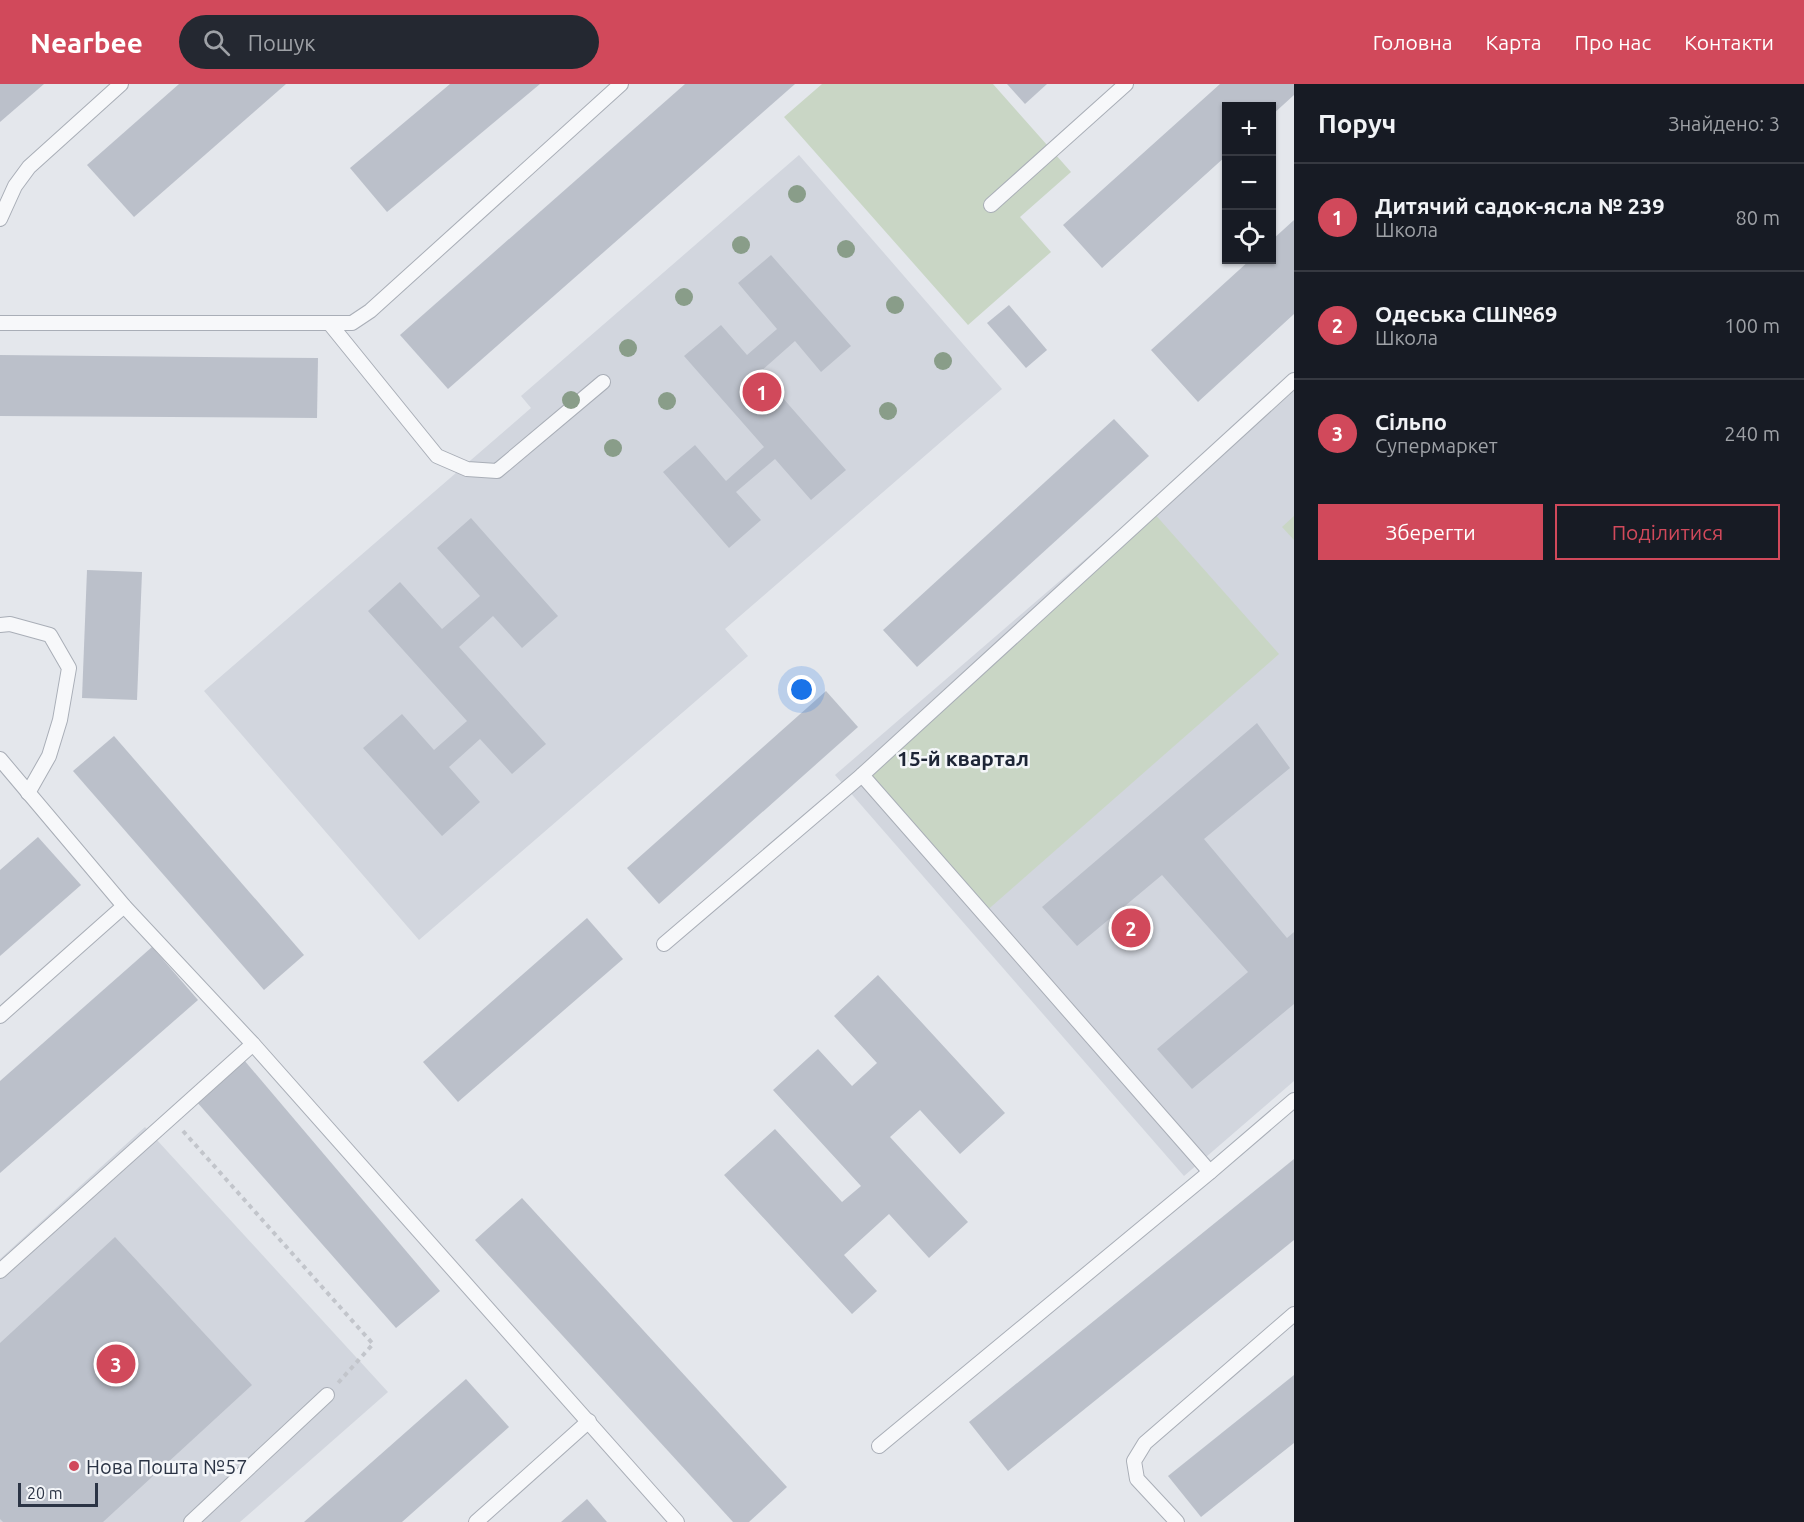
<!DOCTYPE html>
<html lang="uk">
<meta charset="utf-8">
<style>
body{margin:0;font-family:Ubuntu,sans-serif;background:#242831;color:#f1f3f6}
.controls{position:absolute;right:18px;top:18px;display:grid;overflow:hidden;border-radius:0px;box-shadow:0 2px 4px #0004}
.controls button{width:54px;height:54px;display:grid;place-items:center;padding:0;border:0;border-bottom:2px solid #363941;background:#171b24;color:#f1f3f6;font:30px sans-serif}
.scale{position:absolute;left:18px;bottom:15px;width:80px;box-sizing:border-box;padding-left:6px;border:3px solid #2b3445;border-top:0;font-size:16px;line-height:21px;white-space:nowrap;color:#2b3445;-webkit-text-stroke:4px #f4f6f9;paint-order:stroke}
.you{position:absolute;left:802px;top:606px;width:21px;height:21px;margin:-15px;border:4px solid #fff;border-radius:50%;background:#1a73e8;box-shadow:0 0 0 9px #1a73e833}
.badge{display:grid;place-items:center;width:39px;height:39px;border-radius:50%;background:#d1495b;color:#fff;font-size:20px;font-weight:700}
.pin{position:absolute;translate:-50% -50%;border:3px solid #fff;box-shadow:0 2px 6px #0006}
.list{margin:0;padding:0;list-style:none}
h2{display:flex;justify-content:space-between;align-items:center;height:78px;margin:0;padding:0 24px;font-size:26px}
h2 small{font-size:20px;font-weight:400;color:#9ea1a6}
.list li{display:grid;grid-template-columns:39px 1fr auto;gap:18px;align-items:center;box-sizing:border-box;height:108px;padding:0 24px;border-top:2px solid #363941}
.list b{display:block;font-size:22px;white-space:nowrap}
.list p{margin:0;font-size:20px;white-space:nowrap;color:#9ea1a6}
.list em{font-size:20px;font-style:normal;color:#9ea1a6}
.actions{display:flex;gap:12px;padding:18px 24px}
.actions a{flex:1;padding:14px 0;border:2px solid #d1495b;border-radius:0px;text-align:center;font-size:21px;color:#d1495b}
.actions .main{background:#d1495b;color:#fff}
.icon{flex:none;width:33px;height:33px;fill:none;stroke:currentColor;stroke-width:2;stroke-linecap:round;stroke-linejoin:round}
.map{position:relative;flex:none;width:1294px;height:1438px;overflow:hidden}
header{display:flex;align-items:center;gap:36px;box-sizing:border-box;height:84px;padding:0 30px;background:#d1495b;color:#fff}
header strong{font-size:28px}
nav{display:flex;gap:33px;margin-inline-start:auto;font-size:21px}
.search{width:420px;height:54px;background:#242831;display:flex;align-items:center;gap:15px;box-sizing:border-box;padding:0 21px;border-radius:33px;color:#9ea1a6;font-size:22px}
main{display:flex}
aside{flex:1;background:#171b24}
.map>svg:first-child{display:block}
.built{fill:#d2d6de}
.green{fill:#c9d6c5}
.building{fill:#bbc0ca}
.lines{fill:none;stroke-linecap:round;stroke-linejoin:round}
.lane-casing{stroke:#a9aeb7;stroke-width:16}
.path{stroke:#c2c5cb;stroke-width:4;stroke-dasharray:4.5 4.5;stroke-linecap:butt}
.lane{stroke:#f7f8fa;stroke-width:14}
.tree{fill:#899d89}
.poi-dot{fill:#d1495b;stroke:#f4f6f9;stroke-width:2}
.labels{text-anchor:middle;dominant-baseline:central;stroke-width:5;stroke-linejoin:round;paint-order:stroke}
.poi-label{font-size:20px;fill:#2b3445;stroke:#f4f6f9;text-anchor:start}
.neighbourhood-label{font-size:21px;font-weight:bold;fill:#1d2536;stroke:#f4f6f9}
</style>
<header>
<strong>Nearbee</strong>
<div class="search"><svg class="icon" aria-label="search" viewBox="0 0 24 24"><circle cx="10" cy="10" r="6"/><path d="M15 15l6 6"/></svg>Пошук</div>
<nav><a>Головна</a><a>Карта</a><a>Про нас</a><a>Контакти</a></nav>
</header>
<main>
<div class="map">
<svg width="1294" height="1438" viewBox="0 0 1294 1438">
<rect width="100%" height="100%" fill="#e4e7ec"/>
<g class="built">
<path d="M799 71 1002 305 725 545 748 572 419 856 204 607 531 324 521 312Z"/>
<path d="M1294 295V997L1184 1092 835 691Z"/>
<path d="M145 1043 388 1308 240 1438H0V1175Z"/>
</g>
<g class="green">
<path d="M822 0H993L1071 88 1020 133 1051 168 968 241 784 33Z"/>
<path d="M1153 428 1279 570 984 829 859 687Z"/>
<path d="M1294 432V456L1282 443Z"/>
</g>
<g class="building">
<path d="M0 0H44L0 38Z"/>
<path d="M179 0H286L134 133 87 81Z"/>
<path d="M450 0H540L387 128 350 84Z"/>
<path d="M685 0H795L448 305 400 251Z"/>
<path d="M1007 0H1047L1025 20Z"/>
<path d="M1220 0H1294V11L1272 31V22H1226V72L1102 184 1063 141Z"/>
<path d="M1294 136V230L1198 318 1151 266 1250 176H1272V156Z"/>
<path d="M771 171 851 262 821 288 795 257 760 288 846 386 811 416 775 375 736 408 761 436 729 464 663 388 695 361 726 397 764 363 684 272 721 241 747 271 777 245 738 199Z"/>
<path d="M1009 221 1047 266 1026 284 987 239Z"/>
<path d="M0 271 318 274 317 334 0 332Z"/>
<path d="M1114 335 1149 372 917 583 883 546Z"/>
<path d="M471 434 558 532 522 564 493 532 459 563 546 660 512 690 480 655 449 683 480 718 442 752 363 664 402 630 434 666 467 637 368 527 400 498 442 545 480 512 437 464Z"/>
<path d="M87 486 142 488 137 616 82 614Z"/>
<path d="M826 607 858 643 659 820 627 784Z"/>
<path d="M1257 639 1290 684 1204 755 1287 854 1294 848V920L1192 1005 1157 965 1248 888 1162 791 1077 862 1042 823Z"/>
<path d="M114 652 304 871 264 906 73 687Z"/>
<path d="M38 753 81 801 0 872V786Z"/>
<path d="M587 834 623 875 458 1018 423 978Z"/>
<path d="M152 863 198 916 0 1089V997Z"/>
<path d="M878 891 1005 1029 960 1070 920 1026 890 1053 968 1138 929 1174 889 1130 844 1171 877 1207 852 1230 724 1091 775 1045 842 1118 861 1102 773 1006 818 965 852 1002 877 979 834 932Z"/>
<path d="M244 976 440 1207 396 1244 196 1017Z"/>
<path d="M1294 1075V1156L1008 1387 969 1338Z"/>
<path d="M522 1114 787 1403 749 1438H733L475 1156Z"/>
<path d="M115 1153 252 1301 103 1438H3L0 1435V1259Z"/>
<path d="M1294 1291V1359L1201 1433 1168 1392Z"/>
<path d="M466 1295 509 1343 402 1438H304Z"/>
<path d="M587 1415 607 1438H561Z"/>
</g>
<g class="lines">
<g class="lane-casing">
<g id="lane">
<path d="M991 121 1126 0"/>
<path d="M0 135 15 102 29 83 121 0"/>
<path d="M0 239H352L370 227 621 0"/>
<path d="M330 240 437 372 467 385 497 387 603 298"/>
<path d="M0 541 10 540 50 551 69 584 60 636 49 672 28 709"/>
<path d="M0 675 124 822 253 960 677 1438"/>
<path d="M862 691 1210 1088"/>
<path d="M664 860 862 691 1294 296"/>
<path d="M0 932 124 822"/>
<path d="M0 1187 253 960"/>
<path d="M879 1362 1210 1088 1294 1016"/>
<path d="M191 1438 327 1311"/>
<path d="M476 1438 589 1337"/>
<path d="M1177 1438 1137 1395 1134 1377 1145 1359 1294 1230"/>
</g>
</g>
<path class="path" d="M183 1047 373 1260 338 1299"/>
<use href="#lane" class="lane"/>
</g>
<g class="tree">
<circle cx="797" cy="110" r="9"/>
<circle cx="741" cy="161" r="9"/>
<circle cx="846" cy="165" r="9"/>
<circle cx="684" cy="213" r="9"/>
<circle cx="895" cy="221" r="9"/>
<circle cx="628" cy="264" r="9"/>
<circle cx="943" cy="277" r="9"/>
<circle cx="571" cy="316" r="9"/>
<circle cx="667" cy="317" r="9"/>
<circle cx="888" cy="327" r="9"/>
<circle cx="613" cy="364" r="9"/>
</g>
<circle class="poi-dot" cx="74" cy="1382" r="6"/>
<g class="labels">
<g class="poi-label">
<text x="86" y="1382">Нова Пошта №57</text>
</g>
<g class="neighbourhood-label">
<text x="963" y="674">15-й квартал</text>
</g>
</g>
</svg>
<div class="controls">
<button>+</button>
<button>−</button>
<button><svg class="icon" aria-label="locate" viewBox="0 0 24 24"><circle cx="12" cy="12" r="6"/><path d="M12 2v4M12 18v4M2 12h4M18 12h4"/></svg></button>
</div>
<div class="scale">20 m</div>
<div class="you"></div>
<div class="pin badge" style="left:762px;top:308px">1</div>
<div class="pin badge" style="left:1131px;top:844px">2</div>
<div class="pin badge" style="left:116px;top:1280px">3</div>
</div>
<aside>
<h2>Поруч<small>Знайдено: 3</small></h2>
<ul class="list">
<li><span class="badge">1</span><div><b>Дитячий садок-ясла № 239</b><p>Школа</p></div><em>80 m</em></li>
<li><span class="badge">2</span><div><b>Одеська СШ№69</b><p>Школа</p></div><em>100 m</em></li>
<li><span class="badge">3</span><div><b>Сільпо</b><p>Супермаркет</p></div><em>240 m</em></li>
</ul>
<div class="actions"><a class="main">Зберегти</a><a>Поділитися</a></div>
</aside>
</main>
